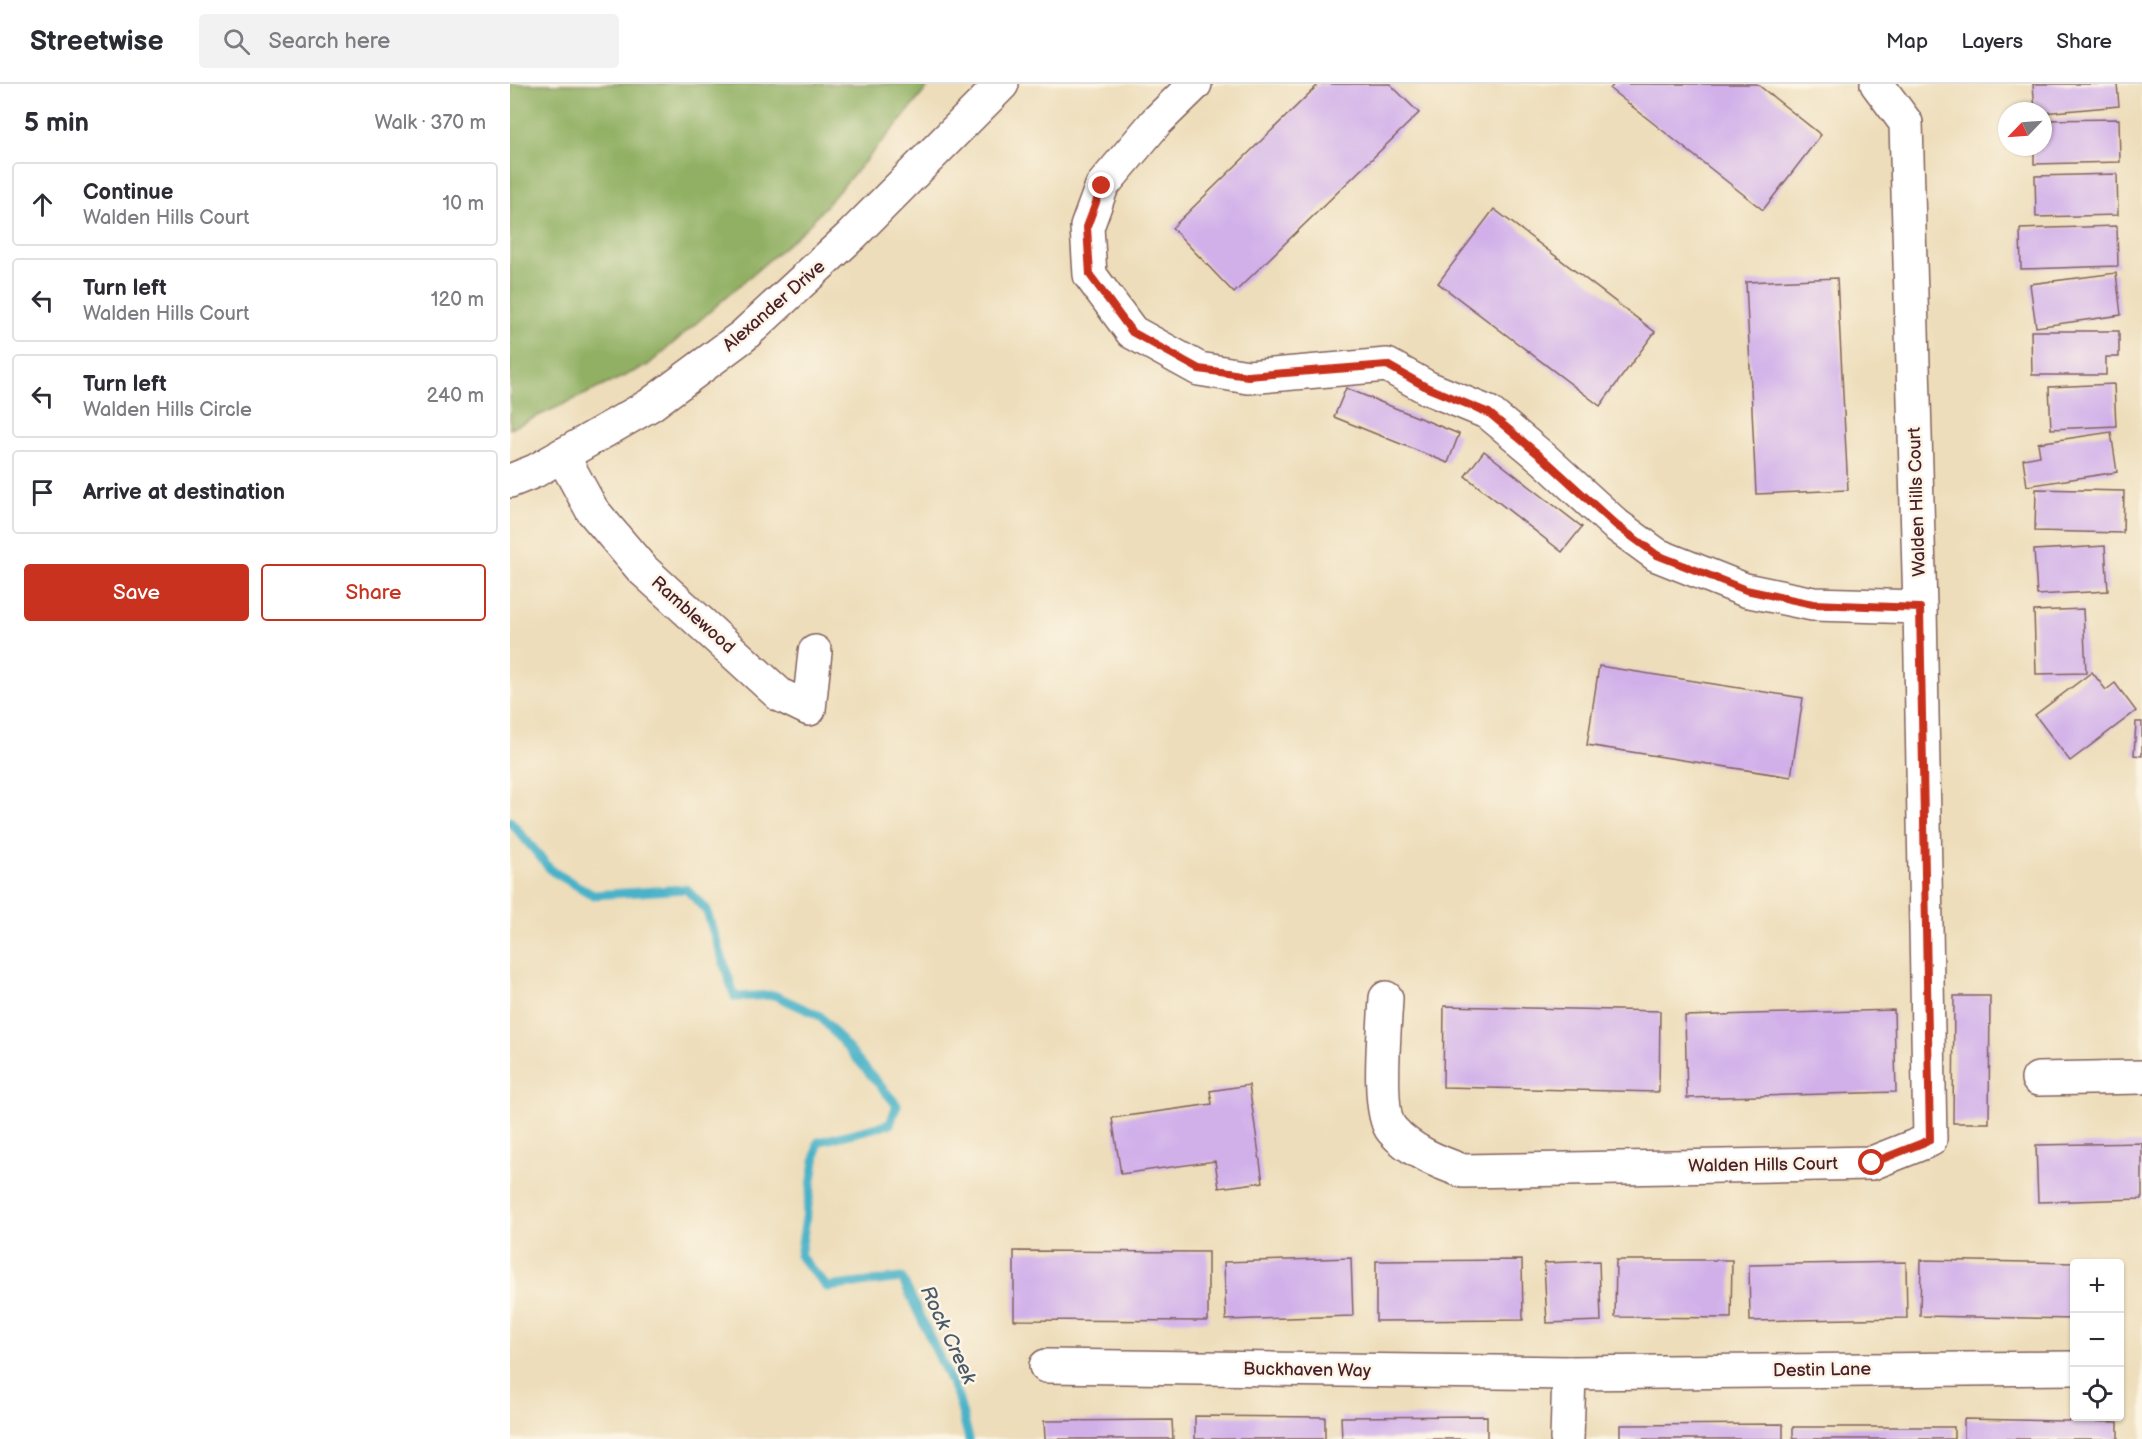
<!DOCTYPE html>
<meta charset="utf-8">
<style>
body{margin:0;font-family:"Balsamiq Sans",sans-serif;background:#f2f2f3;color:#2b2b33}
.controls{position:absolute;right:18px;bottom:18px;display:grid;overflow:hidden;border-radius:6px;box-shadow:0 2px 4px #0004}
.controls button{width:54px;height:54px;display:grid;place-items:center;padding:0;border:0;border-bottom:2px solid #e1e1e2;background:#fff;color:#2b2b33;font:30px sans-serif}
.compass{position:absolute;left:1488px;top:18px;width:54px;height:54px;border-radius:50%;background:#fff;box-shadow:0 2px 4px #0004;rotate:245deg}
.stop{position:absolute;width:18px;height:18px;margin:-14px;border:4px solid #c8321e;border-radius:50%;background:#fff}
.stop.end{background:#c8321e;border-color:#fff;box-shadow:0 2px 6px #0008}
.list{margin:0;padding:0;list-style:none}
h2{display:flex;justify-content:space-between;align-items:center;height:78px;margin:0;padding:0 24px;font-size:26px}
h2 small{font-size:20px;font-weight:400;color:#7c7c81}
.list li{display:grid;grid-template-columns:39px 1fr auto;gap:18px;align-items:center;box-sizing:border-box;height:84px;margin:0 12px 12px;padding:0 12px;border:2px solid #e1e1e2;border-radius:6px}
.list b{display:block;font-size:22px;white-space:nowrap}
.list p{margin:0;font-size:20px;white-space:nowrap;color:#7c7c81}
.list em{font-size:20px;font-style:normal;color:#7c7c81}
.actions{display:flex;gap:12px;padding:18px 24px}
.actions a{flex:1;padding:14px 0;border:2px solid #c8321e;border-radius:6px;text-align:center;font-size:21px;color:#c8321e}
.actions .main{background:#c8321e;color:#fff}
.icon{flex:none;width:33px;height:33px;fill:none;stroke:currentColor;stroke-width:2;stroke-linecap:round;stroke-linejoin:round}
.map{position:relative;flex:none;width:1632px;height:1355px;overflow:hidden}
header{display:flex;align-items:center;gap:36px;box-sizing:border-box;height:84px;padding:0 30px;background:#fff;border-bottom:2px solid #e1e1e2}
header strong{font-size:28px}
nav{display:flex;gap:33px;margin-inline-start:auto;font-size:21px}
.search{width:420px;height:54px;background:#f2f2f3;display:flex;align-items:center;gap:15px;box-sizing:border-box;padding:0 21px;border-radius:6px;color:#7c7c81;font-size:22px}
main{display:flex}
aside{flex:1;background:#fff}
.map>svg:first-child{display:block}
.forest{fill:#91b063;stroke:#6e6847;stroke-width:1.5}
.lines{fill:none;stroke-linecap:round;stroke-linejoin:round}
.stream{stroke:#49b2c8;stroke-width:9}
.building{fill:#d1b0ea}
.minor-casing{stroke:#83625d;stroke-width:36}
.minor{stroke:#fff;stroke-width:33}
.route{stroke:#c8321e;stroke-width:8}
.labels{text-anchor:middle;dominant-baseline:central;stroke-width:5;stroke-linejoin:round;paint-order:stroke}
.street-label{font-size:18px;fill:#4a1f2b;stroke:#fcf5e5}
.water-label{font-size:20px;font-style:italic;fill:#4a5a6a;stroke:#fcf5e5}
</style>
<header>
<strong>Streetwise</strong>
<div class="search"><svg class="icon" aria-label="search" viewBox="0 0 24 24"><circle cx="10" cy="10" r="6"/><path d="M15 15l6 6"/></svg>Search here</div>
<nav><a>Map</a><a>Layers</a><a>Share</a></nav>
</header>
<main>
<aside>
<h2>5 min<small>Walk · 370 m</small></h2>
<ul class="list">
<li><svg class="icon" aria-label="ahead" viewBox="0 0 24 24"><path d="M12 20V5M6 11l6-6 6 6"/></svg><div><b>Continue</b><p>Walden Hills Court</p></div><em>10 m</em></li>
<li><svg class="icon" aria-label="left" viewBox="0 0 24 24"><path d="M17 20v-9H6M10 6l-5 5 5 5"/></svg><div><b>Turn left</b><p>Walden Hills Court</p></div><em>120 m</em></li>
<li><svg class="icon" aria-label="left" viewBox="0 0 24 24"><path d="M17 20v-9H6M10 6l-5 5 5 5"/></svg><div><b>Turn left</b><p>Walden Hills Circle</p></div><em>240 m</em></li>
<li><svg class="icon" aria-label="arrive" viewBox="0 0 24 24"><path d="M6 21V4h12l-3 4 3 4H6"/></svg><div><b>Arrive at destination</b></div></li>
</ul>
<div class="actions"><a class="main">Save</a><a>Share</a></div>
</aside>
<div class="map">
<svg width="1632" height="1355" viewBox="0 0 1632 1355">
<rect width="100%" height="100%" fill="#fcf5e5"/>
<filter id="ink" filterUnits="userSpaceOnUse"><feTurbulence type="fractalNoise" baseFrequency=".0167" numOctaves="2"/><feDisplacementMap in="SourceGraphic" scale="12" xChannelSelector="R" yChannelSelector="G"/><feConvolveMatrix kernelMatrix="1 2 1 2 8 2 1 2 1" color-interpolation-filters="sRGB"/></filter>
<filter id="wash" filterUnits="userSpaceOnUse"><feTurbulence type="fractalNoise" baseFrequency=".008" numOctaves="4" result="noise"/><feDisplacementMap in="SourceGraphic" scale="24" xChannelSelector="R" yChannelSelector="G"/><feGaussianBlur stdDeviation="1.35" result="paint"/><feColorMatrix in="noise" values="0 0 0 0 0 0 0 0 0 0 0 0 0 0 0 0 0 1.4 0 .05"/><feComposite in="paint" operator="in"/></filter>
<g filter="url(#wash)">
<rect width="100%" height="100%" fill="#edddba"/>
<path class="forest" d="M0 0H420L393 34 297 143 138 281 0 345Z"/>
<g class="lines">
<path class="stream" d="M0 737 42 787 83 811 176 805 196 825 225 913 264 911 310 932 387 1021 380 1040 308 1058 290 1172 317 1203 392 1194 448 1313 459 1355"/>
</g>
<g id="blocks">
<g class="building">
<path d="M809 0H880L909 29 724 209 662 144Z"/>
<path d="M1104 0H1247L1311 51 1253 126 1100 5Z"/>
<path d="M1523 0H1607L1609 22 1533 29V27H1525Z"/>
<path d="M1609 35 1610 78 1524 80V63H1533V36Z"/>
<path d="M1607 90 1608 131 1526 133 1525 92Z"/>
<path d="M984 125 1145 248 1090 322 928 199Z"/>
<path d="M1607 142 1608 182 1511 185 1510 145Z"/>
<path d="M1606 189 1611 231 1526 243 1520 200Z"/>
<path d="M1327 194 1338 406 1246 410 1236 198Z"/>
<path d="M1521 247H1609V273H1596V291H1522Z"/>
<path d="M1604 300 1606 342 1541 345 1539 303Z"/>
<path d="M836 304 949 350 938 379 824 333Z"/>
<path d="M1601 348 1607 388 1517 402 1513 375 1530 372 1528 359Z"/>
<path d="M974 367 1072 443 1052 468 955 392Z"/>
<path d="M1526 405 1614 407 1613 449 1525 447Z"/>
<path d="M1595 462 1598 507 1527 511 1524 466Z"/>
<path d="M1573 525 1576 589 1526 590 1524 527Z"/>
<path d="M1089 582 1293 614 1281 693 1077 661Z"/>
<path d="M1582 588 1596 606 1605 599 1626 627 1560 677 1525 631Z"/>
<path d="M1626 638H1632V672L1624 671Z"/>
<path d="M1444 912H1480L1479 1039H1443Z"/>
<path d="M934 922 1150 927 1149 1008 933 1003Z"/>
<path d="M1384 926 1386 1008 1177 1014 1175 932Z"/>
<path d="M739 1001 753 1098 709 1104 705 1077 611 1090 602 1034 702 1020 700 1007Z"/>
<path d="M1632 1059V1115L1528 1118 1526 1061Z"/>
<path d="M504 1167 698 1168V1237L504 1236Z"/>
<path d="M841 1174 843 1232 716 1236 714 1178Z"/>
<path d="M1012 1176 1013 1236 866 1237V1177Z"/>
<path d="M1106 1176H1222L1221 1234 1105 1233Z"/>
<path d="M1411 1176 1564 1179 1563 1235 1410 1232Z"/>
<path d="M1089 1177 1091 1237 1037 1239 1034 1179Z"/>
<path d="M1396 1178 1397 1234 1240 1237 1239 1181Z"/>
<path d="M685 1332 815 1333V1355H685Z"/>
<path d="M977 1332V1355H832L831 1333Z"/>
<path d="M1454 1335 1608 1338V1355H1454Z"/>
<path d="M662 1336 663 1355H535L534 1337Z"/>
<path d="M1273 1340V1355H1110V1341Z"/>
<rect x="1283" y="1343" width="161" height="12"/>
</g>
</g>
</g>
<g filter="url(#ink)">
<use href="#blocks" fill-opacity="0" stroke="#83625d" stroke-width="1.5"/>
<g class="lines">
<g class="minor-casing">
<g id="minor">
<path d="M685 0 646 38 592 102 577 143 580 191 622 248 689 285 738 293 877 281 918 304 979 329 1034 375 1106 441 1147 471 1235 506 1303 520 1410 523"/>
<path d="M52 371 82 426 132 485 270 611 299 625 305 568"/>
<path d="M0 397 25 387 140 321 233 252 341 152 492 0"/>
<path d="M876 914C875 940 866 1028 882 1046 900 1067 928 1078 953 1087L1362 1079 1420 1056 1410 523 1396 39 1367 0"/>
<path d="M1528 995 1632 993"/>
<path d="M536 1282 1059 1289 1564 1284"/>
<path d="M1057 1355 1059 1289"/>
</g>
</g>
<use href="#minor" class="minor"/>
</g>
</g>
<g class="lines" filter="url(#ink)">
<path class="route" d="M592 102 577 143 580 191 622 248 689 285 738 292 877 281 918 304 979 329 1034 375 1106 441 1147 471 1236 506 1303 520 1410 524 1420 1056 1362 1079"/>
</g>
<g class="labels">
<g class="street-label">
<text transform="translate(264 222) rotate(-41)">Alexander Drive</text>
<text transform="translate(1407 418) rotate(-92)">Walden Hills Court</text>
<text transform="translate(183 531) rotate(42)">Ramblewood</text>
<text transform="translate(1253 1081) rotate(-1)">Walden Hills Court</text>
<text transform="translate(797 1286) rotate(1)">Buckhaven Way</text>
<text transform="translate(1312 1286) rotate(-1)">Destin Lane</text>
</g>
<g class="water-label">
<text transform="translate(438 1251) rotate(65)">Rock Creek</text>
</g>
</g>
</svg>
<div class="controls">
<button>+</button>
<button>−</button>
<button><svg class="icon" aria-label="locate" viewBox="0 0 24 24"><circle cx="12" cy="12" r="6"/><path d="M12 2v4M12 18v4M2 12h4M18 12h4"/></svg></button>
</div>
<svg class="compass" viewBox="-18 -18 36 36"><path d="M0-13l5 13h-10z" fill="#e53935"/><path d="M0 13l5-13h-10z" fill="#7c7c81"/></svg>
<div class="stop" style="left:1362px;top:1079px"></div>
<div class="stop end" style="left:592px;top:102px"></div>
</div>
</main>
